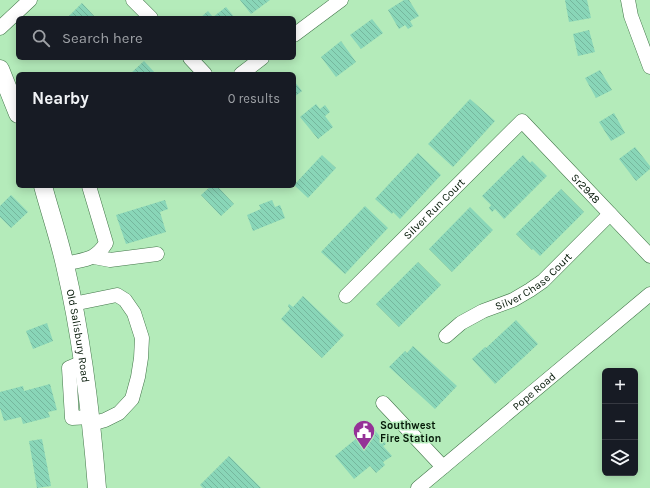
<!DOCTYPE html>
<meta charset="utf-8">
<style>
body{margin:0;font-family:Karla,sans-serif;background:#242831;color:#f1f3f6}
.controls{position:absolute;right:12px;bottom:12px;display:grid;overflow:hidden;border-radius:6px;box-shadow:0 2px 10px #0003}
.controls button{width:36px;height:36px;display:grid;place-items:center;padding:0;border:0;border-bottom:1px solid #363941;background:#171b24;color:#f1f3f6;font:20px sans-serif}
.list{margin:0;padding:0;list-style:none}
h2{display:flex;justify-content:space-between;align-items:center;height:52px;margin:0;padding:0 16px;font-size:17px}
h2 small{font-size:13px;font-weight:400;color:#9ea1a6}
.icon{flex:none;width:22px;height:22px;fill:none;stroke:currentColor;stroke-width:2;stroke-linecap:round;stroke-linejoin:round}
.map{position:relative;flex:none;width:650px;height:488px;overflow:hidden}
.search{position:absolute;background:#171b24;box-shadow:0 2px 10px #0003;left:16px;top:16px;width:280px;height:44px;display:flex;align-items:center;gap:10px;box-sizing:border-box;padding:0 14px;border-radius:6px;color:#9ea1a6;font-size:15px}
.panel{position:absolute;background:#171b24;box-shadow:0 2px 10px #0003;left:16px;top:72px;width:280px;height:116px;border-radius:6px}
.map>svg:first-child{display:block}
.building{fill:url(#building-back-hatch)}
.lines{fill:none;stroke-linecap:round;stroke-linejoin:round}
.minor-casing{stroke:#43764a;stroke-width:15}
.major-casing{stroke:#43764a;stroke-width:19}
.minor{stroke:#fff;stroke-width:14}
.major{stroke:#fff;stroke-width:18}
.labels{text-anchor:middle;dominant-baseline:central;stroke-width:3;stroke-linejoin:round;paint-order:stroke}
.street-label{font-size:11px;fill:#041807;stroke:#b4ebba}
.poi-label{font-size:11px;font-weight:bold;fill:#041807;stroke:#b4ebba;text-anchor:start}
</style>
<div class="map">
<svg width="650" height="488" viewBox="0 0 650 488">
<defs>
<pattern id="building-back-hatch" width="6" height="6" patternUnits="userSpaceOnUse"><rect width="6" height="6" fill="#89d6b8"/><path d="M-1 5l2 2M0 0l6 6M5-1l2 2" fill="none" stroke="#75b79d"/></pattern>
</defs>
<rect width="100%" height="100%" fill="#b4ebba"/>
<g class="building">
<path d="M240 0H270L251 14Z"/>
<path d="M404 0H409L419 16 410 21 413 26 408 29 405 25 399 29 388 10Z"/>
<path d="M565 0H587L591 18 569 22Z"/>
<path d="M82 3 96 18H67Z"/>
<path d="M226 7 235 18H200L208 11 213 17Z"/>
<path d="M372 19 383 33 361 49 350 35Z"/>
<path d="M589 30 595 52 578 56 573 34Z"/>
<path d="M341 41 356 62 336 77 321 57Z"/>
<path d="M144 61 156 74H130Z"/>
<path d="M600 70 612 90 596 98 585 78Z"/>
<path d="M294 81 302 91 294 97Z"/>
<path d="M470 99 495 121 453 167 428 144Z"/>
<path d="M316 104 320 109 325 105 330 112 325 116 333 127 318 139 300 117Z"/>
<path d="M614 113 625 133 611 141 599 122Z"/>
<path d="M635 147 650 166V169L636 181 619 159Z"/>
<path d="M418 153 441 175 400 219 393 212 392 214 375 199Z"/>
<path d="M322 155 336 168 308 198 294 185Z"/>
<path d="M523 155 530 163 532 161 547 176 504 219 495 209 492 212 489 208 491 205 482 196Z"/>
<path d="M211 186H217L234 204 221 216 201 195Z"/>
<path d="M561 189 584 212 540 256 533 249 532 250 516 234Z"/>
<path d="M11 195 28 212 11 228 0 217V206Z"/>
<path d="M165 200 168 209 160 212 166 232 126 244 116 215Z"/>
<path d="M272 200 275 207 280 205 285 218 253 231 247 215 261 209 259 205Z"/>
<path d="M365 206 388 228 345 274 321 252Z"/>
<path d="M470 207 493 230 452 272 429 249Z"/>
<path d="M418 262 441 285 399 327 376 304Z"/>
<path d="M303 296 344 335 322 358 281 319 290 309 288 306 289 304 293 307Z"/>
<path d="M516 320 538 344 495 384 472 359 485 347 486 348Z"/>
<path d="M47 323 53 341 33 349 26 331Z"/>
<path d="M413 346 457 386 435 409 389 367 405 351 407 353Z"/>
<path d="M50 384 57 410 48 412 50 417 23 424 21 417 4 421 0 408V392L23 386 24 391Z"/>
<path d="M373 428 386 444 383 446 392 456 383 462 385 465 376 473 370 466 354 479 335 456 357 438 359 439Z"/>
<path d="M42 439 51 486 37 488 29 441Z"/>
<path d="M229 456 261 488H203L200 485Z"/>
</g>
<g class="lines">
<g class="minor-casing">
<g id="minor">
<path d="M133 0 151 18"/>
<path d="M628 0 631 16 650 67"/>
<path d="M0 28 30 0"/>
<path d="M294 35 341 0"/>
<path d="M190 58 205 74"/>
<path d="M241 74 262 58"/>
<path d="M94 257 110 260 157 254"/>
<path d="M65 264C84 259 95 261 106 243L89 186"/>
<path id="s1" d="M346 296 522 121 650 256"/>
<path d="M73 304 117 295 125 300 134 313 142 338 141 358 138 377 132 399 119 413 105 420 91 424"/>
<path id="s2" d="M446 336 461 323 483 311 513 300 530 290 543 281 610 214"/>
<path d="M83 362 69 368 72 418 90 417"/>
<path d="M383 403 443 467"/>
<path id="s3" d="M418 488 650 294"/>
</g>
</g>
<g class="major-casing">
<g id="major">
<path d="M0 69 18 114"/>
<path id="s4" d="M43 186C50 212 59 238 65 265 82 338 91 413 97 488"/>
</g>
</g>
<use href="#minor" class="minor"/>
<use href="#major" class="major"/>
</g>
<defs>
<g id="civic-pin" transform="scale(1.15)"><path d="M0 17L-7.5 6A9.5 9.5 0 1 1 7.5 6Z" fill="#953197" stroke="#b4ebba"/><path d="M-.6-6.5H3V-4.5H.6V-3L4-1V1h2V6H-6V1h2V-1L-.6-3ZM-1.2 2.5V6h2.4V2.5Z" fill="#fff"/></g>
</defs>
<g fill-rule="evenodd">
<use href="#civic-pin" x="364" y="431"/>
</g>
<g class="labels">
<g class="street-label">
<text stroke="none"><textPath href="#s1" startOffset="341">Sr2948</textPath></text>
<text stroke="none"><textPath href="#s1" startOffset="124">Silver Run Court</textPath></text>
<text stroke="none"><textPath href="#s2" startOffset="104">Silver Chase Court</textPath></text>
<text stroke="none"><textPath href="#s4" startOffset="154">Old Salisbury Road</textPath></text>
<text stroke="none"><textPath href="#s3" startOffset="151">Pope Road</textPath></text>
</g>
<g class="poi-label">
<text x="380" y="425">Southwest<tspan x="380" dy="13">Fire Station</tspan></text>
</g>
</g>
</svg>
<div class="controls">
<button>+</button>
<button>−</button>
<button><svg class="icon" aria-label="layers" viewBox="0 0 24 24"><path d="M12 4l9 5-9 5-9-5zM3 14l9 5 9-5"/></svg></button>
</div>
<div class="search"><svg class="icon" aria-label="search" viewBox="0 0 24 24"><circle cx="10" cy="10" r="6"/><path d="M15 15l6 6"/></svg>Search here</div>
<section class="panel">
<h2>Nearby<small>0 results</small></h2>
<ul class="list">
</ul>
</section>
</div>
